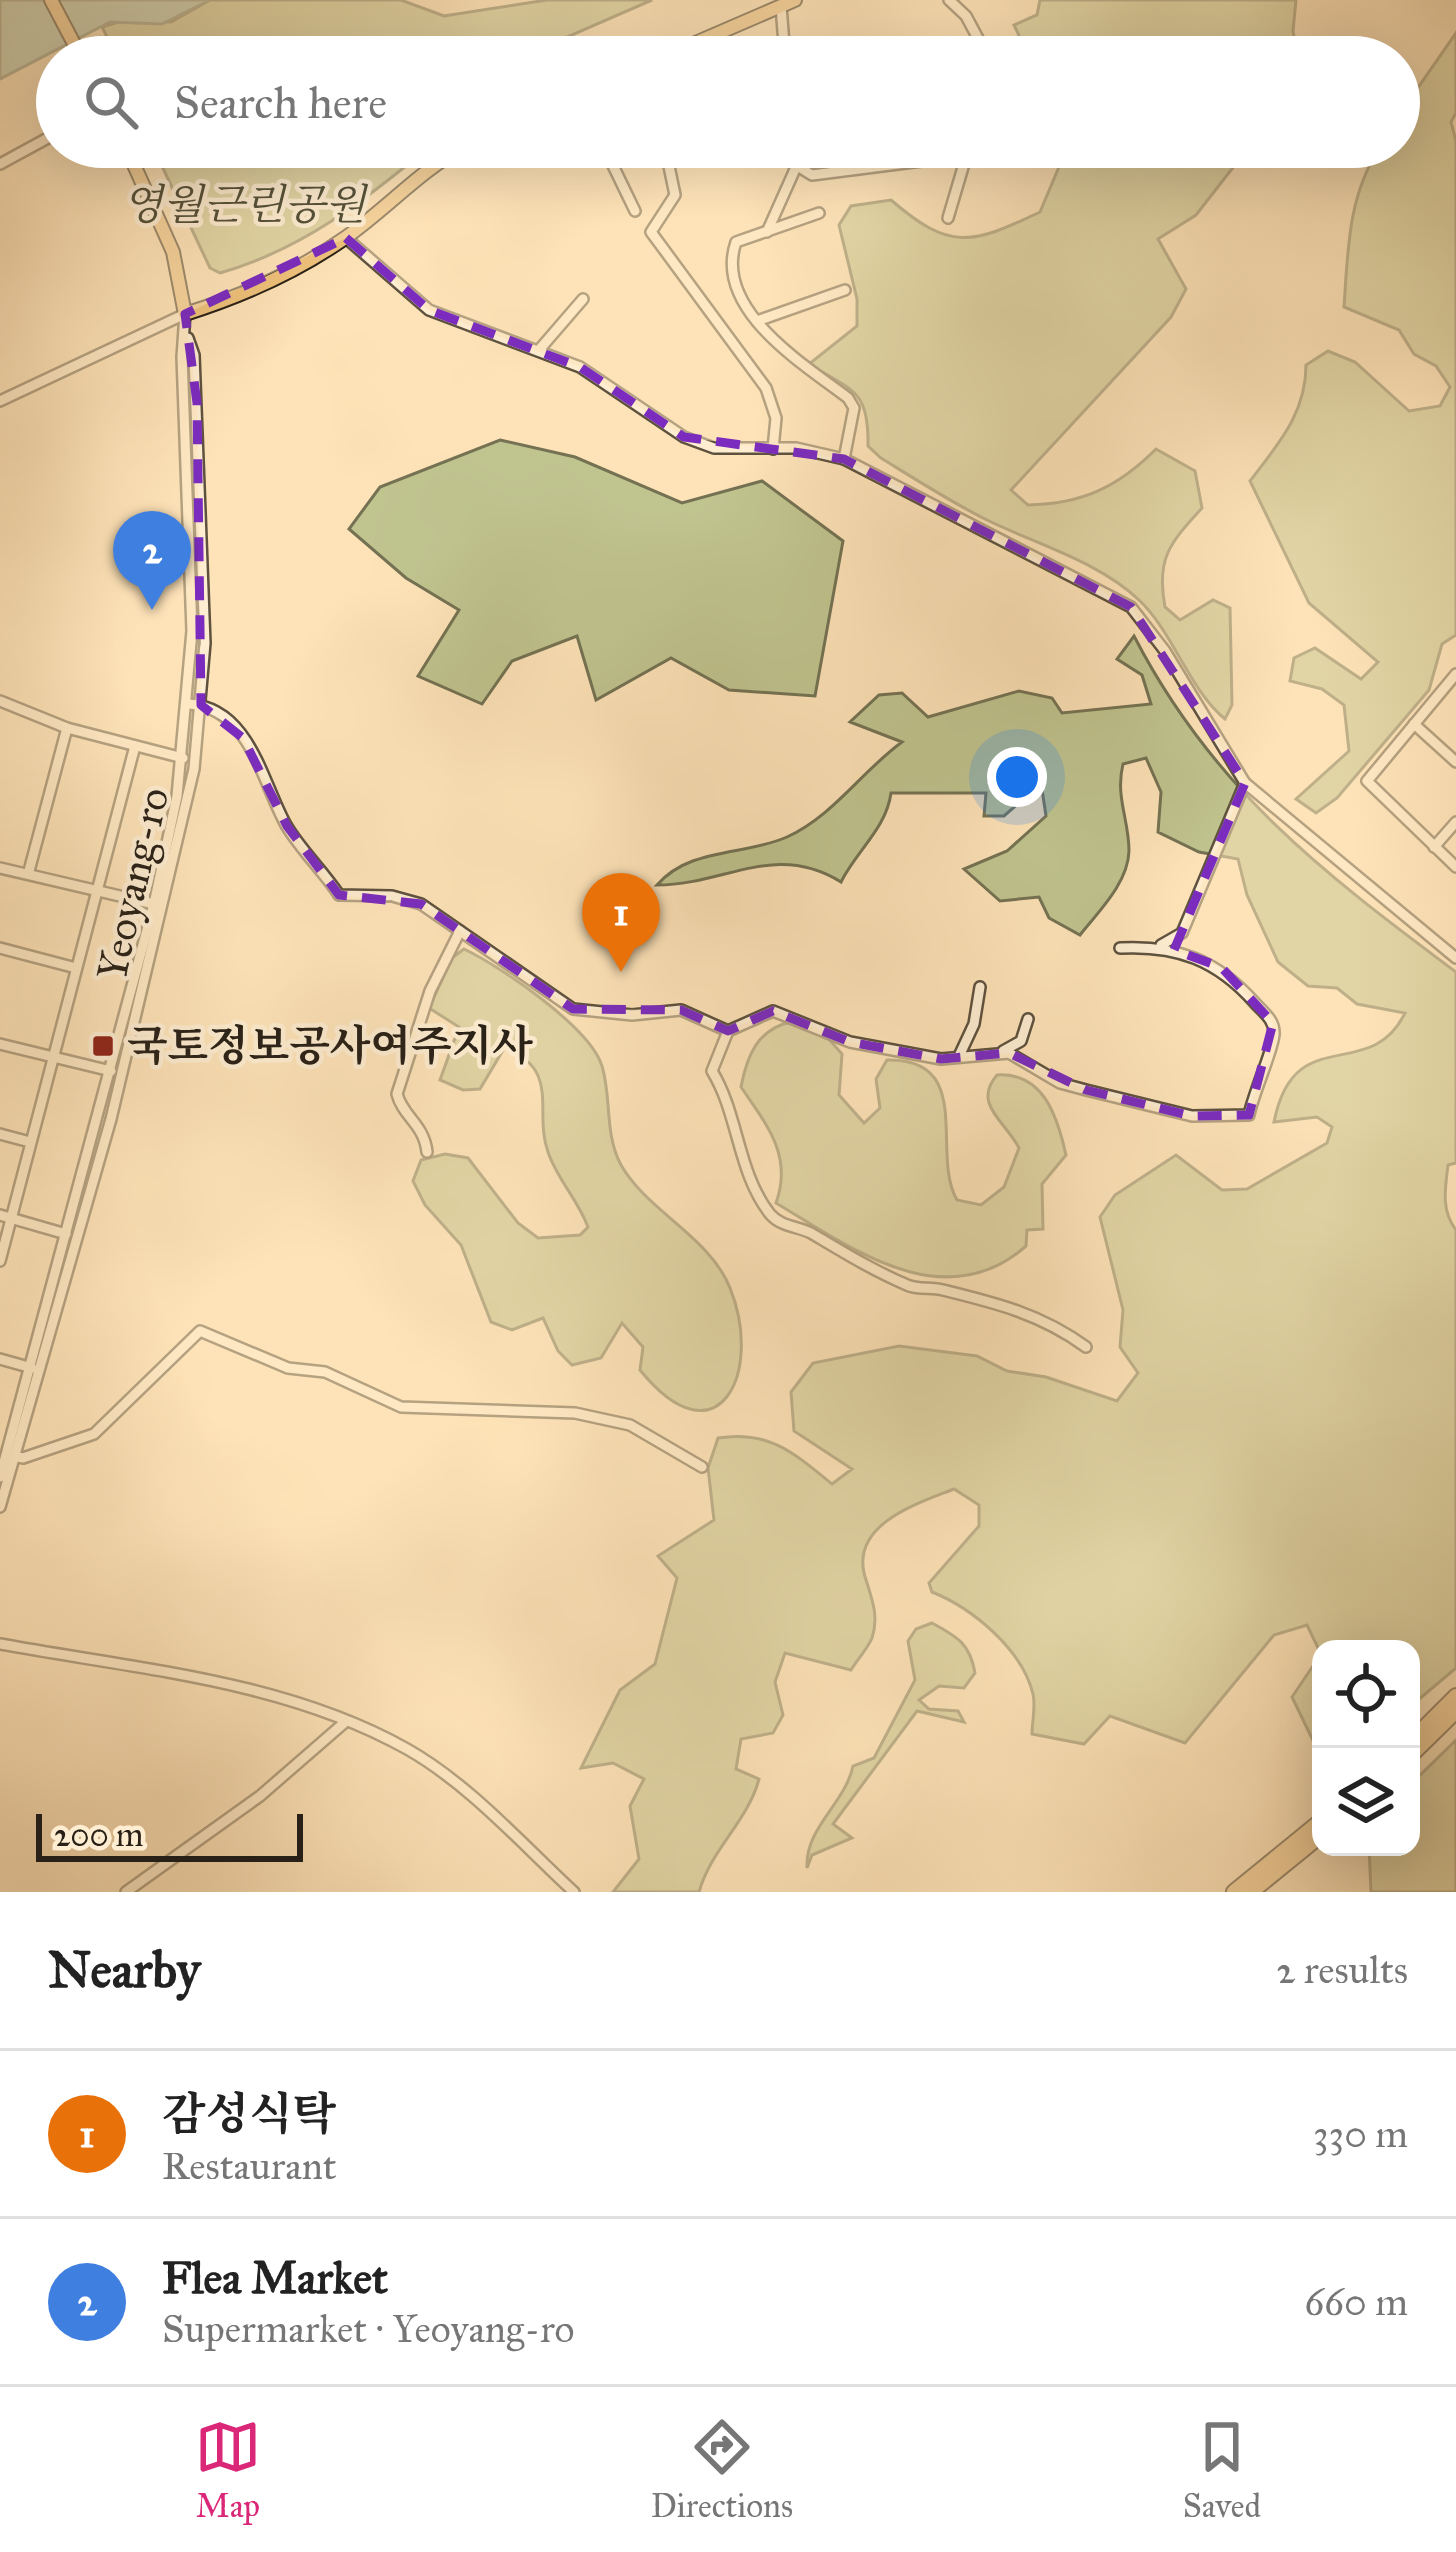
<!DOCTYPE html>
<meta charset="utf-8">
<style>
body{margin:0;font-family:"IM FELL Great Primer","Noto Serif KR",serif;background:#f2f2f2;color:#222}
.controls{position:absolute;right:36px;bottom:36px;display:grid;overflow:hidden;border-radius:24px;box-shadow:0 12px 48px #0002}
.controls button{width:108px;height:108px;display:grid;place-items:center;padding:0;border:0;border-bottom:3px solid #e0e0e0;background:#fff;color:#222;font:60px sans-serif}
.scale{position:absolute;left:36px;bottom:30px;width:267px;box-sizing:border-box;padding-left:12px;border:6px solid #292117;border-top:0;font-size:33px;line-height:42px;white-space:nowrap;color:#292117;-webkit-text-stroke:9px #feedd1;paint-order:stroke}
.you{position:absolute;left:1017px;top:777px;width:42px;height:42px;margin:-30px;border:9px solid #fff;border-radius:50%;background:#1a73e8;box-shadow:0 0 0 18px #1a73e833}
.badge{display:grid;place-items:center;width:78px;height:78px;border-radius:50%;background:#db2777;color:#fff;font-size:39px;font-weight:700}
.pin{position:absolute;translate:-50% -99px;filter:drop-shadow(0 3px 6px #0008)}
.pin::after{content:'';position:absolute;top:63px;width:42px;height:36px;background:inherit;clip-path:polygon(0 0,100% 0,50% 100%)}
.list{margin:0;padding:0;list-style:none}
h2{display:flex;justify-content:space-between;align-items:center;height:156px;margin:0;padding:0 48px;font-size:51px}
h2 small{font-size:39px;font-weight:400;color:#767676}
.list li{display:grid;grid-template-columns:78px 1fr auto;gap:36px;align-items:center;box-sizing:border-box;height:168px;padding:0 48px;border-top:3px solid #e0e0e0}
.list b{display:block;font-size:45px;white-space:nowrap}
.list p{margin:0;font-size:39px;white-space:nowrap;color:#767676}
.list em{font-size:39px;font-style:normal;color:#767676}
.icon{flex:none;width:66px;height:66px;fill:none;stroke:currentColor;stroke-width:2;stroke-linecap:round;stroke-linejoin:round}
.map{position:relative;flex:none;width:1456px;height:1892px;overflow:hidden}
.search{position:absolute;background:#fff;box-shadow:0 12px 48px #0002;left:36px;right:36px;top:36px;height:132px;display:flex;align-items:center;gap:30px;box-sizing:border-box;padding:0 42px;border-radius:66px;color:#767676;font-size:45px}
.sheet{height:492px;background:#fff}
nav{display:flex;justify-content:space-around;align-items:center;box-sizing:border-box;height:168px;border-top:3px solid #e0e0e0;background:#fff;font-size:33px;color:#767676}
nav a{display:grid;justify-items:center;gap:6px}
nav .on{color:#db2777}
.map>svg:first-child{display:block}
.green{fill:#c0c48f;stroke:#747253;stroke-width:3}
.water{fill:#a1bfaa;stroke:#71806f;stroke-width:3}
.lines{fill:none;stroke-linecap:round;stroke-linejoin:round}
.minor-casing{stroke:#5e523f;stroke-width:14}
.major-casing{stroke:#292117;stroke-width:16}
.highway-casing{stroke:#292117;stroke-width:18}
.minor{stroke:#feedd1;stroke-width:9}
.major{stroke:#efc27c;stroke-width:12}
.highway{stroke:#efc27c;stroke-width:14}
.marked{fill:none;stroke:#7b2cbf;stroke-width:9;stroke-dasharray:24 15;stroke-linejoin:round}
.poi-dot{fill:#8f2418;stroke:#feedd1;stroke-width:4.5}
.labels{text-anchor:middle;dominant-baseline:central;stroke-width:9;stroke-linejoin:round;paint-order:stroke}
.park-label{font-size:42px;font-style:italic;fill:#56523b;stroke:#feedd1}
.street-label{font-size:42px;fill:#292117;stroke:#feedd1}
.poi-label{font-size:42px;font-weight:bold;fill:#292117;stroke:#feedd1;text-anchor:start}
</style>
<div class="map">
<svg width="1456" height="1892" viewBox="0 0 1456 1892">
<rect width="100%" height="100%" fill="#fee3b8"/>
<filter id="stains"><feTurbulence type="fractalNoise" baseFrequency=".00167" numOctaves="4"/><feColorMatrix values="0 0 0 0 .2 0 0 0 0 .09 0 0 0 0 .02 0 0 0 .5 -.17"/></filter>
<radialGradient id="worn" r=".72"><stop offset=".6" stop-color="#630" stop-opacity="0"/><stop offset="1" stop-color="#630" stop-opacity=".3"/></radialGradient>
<g class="green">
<path d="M210 0H401L444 16 547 0H652L544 47 533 57H149L136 44 111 45 102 27 128 19 171 22Z"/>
<path d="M1040 0H1296L1293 31 1298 57H1029L1014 25 1037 15Z"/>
<path d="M1456 33V113L1451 122 1456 141V635L1442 644 1429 690 1337 798 1316 813 1296 799 1349 751 1344 705 1322 689 1290 681 1294 658 1315 648 1361 679 1378 662 1309 603 1250 481C1279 443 1306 413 1306 365L1328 351 1355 362 1409 411 1440 406 1450 387 1436 366 1414 354 1399 330 1344 307C1348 249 1348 196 1380 147H1399V115Z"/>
<path d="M153 147H429C364 201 303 249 220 273L210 268Z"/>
<path d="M1061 147H1249L1196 215 1158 239 1186 289 1171 317 1011 490 1028 505C1082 504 1118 487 1156 449L1195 471 1202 508C1169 544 1156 559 1165 607L1180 620 1213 600 1230 608 1232 705 1225 719C1190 691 1173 632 1139 600 1098 561 1035 544 985 519 949 501 915 479 881 458L868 446C869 390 853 391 809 364L857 326V299L839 225 851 206 891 200C950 251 971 245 1040 212L1064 155Z"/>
<path d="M500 440 575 457 682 503 762 481 843 541 815 696 729 690 671 658 596 700 577 636 512 661 482 704 418 676 459 610 406 578 349 529 380 487Z"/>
<path d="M1134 636C1213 789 1322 872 1456 972V1163L1448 1165C1445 1189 1441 1211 1456 1230V1668L1411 1706V1649H1321V1757L1292 1697 1321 1654 1307 1625 1274 1635 1185 1743 1110 1716 1084 1744 1032 1734C1032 1722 1036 1706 1033 1694 1022 1649 972 1608 932 1592L929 1583 979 1526V1505L954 1489C919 1503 853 1523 864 1573 870 1595 880 1614 872 1638 868 1648 857 1660 851 1670L785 1653 775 1682 783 1715 773 1733 741 1739 736 1769 759 1779C748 1821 711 1849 699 1892H613L639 1859 630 1806 644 1779 613 1763 581 1768 620 1690 655 1664 677 1578 658 1556 714 1520 708 1468 718 1438C769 1430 794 1453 832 1484L852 1469 794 1431 791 1392 813 1363 899 1346 977 1356 1007 1371 1046 1377 1117 1401 1138 1373 1120 1347 1123 1310 1100 1217 1115 1195 1176 1155 1222 1190 1247 1189 1327 1143 1332 1127 1317 1117 1274 1122C1294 1020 1370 1085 1405 1013L1357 1004 1337 988 1308 986 1278 962 1247 895 1238 859 1199 852 1158 832 1161 792 1146 758 1123 764C1115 797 1129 819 1129 851 1128 883 1099 911 1080 935L1049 918 1039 897 1000 901 964 869 1007 851 1046 816 1039 769 1020 802 1004 816H984L986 793H891C886 829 857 850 841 882 775 841 725 885 657 885 690 847 744 856 787 837 833 816 862 771 902 742L850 722 879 695 902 693 928 717 1019 691 1052 698 1062 713 1151 704 1142 675 1117 659Z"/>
<path d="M464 949C500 966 590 1027 602 1066 612 1099 604 1133 621 1165 648 1212 710 1237 730 1288 764 1372 718 1466 640 1370L643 1347 622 1323 601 1358 572 1365 558 1351 543 1318 512 1330 491 1322 461 1245 425 1205 413 1181 421 1160 445 1154 468 1158 518 1223 538 1238 580 1235 588 1227C578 1200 557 1179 548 1152 533 1110 562 1072 505 1047L480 1089 463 1090 440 1080 459 1027 429 1008 452 958Z"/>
<path d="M791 1022 827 1037 842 1054 839 1095 864 1123 880 1108 876 1079 887 1060C976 1058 930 1154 957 1200L981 1205 1004 1187 1019 1148C1005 1121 972 1104 997 1075 1043 1072 1057 1115 1066 1155L1042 1184 1043 1229 1027 1230 1026 1246C944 1318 851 1248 776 1203 793 1156 767 1125 741 1087 747 1055 758 1029 791 1022Z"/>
<path d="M932 1623C958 1637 970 1644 975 1673L964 1688 939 1686 919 1700 929 1709 958 1711 964 1722 917 1711 833 1824 852 1838 812 1855 807 1868C805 1827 845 1804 853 1766L874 1758 915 1680 908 1641 916 1629Z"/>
<path d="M1456 1740V1892H1371L1369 1847H1411V1784Z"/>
</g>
<path class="water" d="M0 0H210L162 24 110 22 0 79Z"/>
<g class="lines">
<g class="minor-casing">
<g id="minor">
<path d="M949 0 966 16 988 57"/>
<path d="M781 6 785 57"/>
<path d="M604 147 635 211"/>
<path d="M665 147 675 195 651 232 766 388 776 418 773 449"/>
<path d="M780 147 781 156 812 175 922 161"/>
<path d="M0 164 57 133"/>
<path d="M819 213 736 242C713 309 802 363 848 398L854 408 844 459"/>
<path d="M948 218 969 147"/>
<path d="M767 232 796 167"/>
<path d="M346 238 429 310 580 367 684 437 714 448H796L844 459 1131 607 1165 651 1245 783 1456 958"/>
<path d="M757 321 845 290"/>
<path d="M539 350 583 299"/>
<path d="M0 401 185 314 182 357 192 631 177 796 154 904 0 1477"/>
<path d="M1456 674 1367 781 1456 867"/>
<path d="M0 701 67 728 183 758"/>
<path d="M189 704C250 708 262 782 286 825 300 849 323 871 339 895L392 896 421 904 573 1009 632 1015 681 1010 728 1031 773 1011 850 1042 941 1059 1009 1053 1060 1083 1086 1090 1192 1116 1249 1115C1253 1094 1274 1048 1274 1034 1275 1020 1263 1012 1255 1003 1217 960 1177 945 1120 948"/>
<path d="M1414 724 1456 762"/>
<path d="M1434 847 1456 822"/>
<path d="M0 868 154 904"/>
<path d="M29 871 67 728"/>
<path d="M1161 945 1182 933 1245 783"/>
<path d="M0 948 76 968"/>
<path d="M728 1031 712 1071C739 1115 737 1172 770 1214 781 1227 797 1226 811 1233 843 1252 872 1270 907 1285 918 1290 931 1287 943 1290 996 1303 1041 1314 1086 1347"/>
<path d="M0 1044 111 1071"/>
<path d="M1003 1051 1021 1041 1028 1019"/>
<path d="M960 1054 974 1024 980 987"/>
<path d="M0 1134 30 1142"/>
<path d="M427 1152C424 1124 403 1117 397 1094L430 991 460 931"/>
<path d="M0 1215 66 1234"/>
<path d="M0 1261 135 746"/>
<path d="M0 1359 32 1368"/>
<path d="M13 1456 23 1458 94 1434 200 1331 288 1368 325 1372 401 1407 575 1413 630 1425 702 1467"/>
<path d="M0 1507 111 1119 194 769 205 643 194 355 188 338"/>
<path d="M0 1644C136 1669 284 1680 407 1749 469 1784 522 1844 574 1892"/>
<path d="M126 1892 260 1796 344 1723"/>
</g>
</g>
<g class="major-casing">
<g id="major">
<path d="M51 0 81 57"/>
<path d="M663 57 795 0"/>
<path d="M126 147 173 252 185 314C239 297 298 271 345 238 386 209 419 172 463 147"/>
</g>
</g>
<g class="highway-casing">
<g id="highway">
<path d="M1411 1741 1456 1696"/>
<path d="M1411 1755 1456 1711"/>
<path d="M1234 1892 1321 1821"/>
<path d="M1251 1892 1321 1835"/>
</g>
</g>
<use href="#minor" class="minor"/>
<use href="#major" class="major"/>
<use href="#highway" class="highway"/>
</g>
<path d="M0 0H1456V1892H0ZM346 238 429 310 580 367 684 437 844 459 1131 607 1245 783 1174 950 1221 967 1273 1023 1249 1115 1192 1116 1086 1090 1009 1053 941 1059 850 1042 773 1011 728 1031 681 1010 573 1009 421 904 339 895 287 826 243 738 201 705 197 403 185 314Z" fill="#fee3b8" fill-opacity=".55" fill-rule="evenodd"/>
<path class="marked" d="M346 238 429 310 580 367 684 437 844 459 1131 607 1245 783 1174 950 1221 967 1273 1023 1249 1115 1192 1116 1086 1090 1009 1053 941 1059 850 1042 773 1011 728 1031 681 1010 573 1009 421 904 339 895 287 826 243 738 201 705 197 403 185 314Z"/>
<rect class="poi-dot" x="91" y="1034" width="24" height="24" rx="6"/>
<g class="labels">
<g class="park-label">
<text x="244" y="205">영월근린공원</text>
</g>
<g class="street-label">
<text transform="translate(133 884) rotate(-77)">Yeoyang-ro</text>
</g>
<g class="poi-label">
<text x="127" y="1046">국토정보공사여주지사</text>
</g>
</g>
<rect width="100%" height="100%" filter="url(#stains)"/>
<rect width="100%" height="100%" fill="url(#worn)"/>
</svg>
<div class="controls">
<button><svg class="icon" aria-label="locate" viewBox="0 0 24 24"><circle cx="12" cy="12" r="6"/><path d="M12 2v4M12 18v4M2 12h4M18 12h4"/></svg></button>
<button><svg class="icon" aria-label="layers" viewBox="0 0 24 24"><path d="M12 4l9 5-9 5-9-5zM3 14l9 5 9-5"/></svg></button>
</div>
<div class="scale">200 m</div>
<div class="you"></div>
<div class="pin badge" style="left:621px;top:972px;background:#e8710a">1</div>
<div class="pin badge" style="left:152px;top:610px;background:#3f7fe0">2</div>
<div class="search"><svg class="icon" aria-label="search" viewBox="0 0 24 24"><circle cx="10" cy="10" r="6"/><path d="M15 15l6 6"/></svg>Search here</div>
</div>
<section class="sheet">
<h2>Nearby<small>2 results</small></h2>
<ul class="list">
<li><span class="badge" style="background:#e8710a">1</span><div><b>감성식탁</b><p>Restaurant</p></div><em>330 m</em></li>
<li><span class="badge" style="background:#3f7fe0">2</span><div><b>Flea Market</b><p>Supermarket · Yeoyang-ro</p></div><em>660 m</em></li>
</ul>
</section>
<nav>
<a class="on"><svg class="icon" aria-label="map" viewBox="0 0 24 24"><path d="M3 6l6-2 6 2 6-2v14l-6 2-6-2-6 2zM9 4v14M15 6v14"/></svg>Map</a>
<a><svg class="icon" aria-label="directions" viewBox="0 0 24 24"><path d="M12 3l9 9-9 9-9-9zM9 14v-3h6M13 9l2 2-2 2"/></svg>Directions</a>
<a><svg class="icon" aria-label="saved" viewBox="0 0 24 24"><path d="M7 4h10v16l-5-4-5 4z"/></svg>Saved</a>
</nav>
